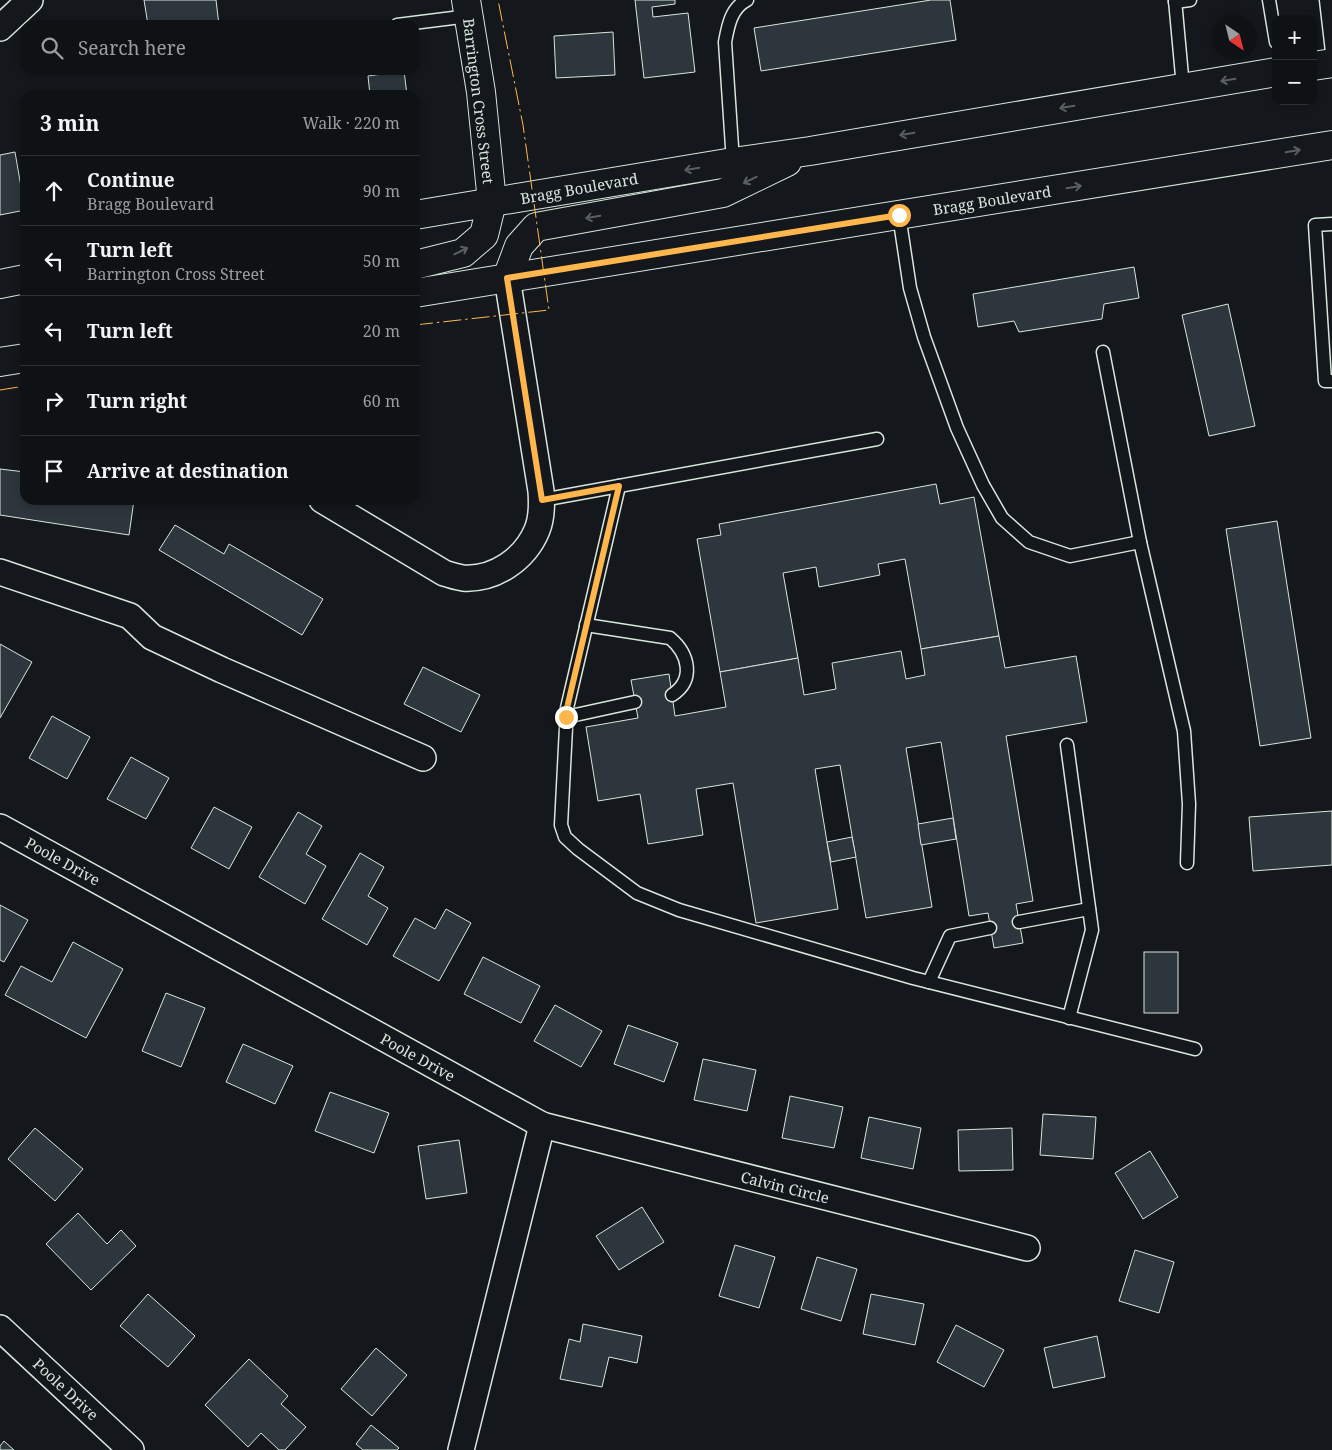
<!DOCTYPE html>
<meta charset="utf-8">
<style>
body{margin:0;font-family:"Noto Serif",serif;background:#1d2022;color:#f1f3f6}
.controls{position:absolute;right:15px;top:15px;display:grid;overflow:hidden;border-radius:10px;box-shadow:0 2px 8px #0003}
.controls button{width:45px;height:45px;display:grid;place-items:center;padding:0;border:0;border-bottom:1px solid #2f3234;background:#0f1215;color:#f1f3f6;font:25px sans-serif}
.compass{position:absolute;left:1212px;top:15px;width:45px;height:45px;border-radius:50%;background:#0f1215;box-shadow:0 2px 8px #0003;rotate:145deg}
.stop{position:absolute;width:15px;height:15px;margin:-11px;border:4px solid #ffb74d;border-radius:50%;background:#fff}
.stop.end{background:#ffb74d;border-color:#fff;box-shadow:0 1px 5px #0008}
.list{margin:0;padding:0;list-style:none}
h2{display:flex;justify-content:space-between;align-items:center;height:65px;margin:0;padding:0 20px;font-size:21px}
h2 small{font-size:16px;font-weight:400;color:#9b9ea0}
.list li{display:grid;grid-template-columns:32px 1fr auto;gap:15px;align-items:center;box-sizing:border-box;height:70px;padding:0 20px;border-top:1px solid #2f3234}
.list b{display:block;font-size:19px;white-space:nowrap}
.list p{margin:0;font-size:16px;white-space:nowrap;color:#9b9ea0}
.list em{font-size:16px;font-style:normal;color:#9b9ea0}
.icon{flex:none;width:28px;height:28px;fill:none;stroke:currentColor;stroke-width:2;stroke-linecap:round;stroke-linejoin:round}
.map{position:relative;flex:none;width:1332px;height:1450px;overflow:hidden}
.search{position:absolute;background:#0f1215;box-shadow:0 2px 8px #0003;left:20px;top:20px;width:400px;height:55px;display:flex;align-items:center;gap:12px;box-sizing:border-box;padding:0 18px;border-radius:15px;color:#9b9ea0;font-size:19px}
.panel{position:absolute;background:#0f1215;box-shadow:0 2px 8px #0003;left:20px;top:90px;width:400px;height:415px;border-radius:15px}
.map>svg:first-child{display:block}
.building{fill:#2c363c;stroke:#d8e6dc}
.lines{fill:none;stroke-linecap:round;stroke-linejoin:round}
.service-casing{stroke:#d8e6dc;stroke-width:15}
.minor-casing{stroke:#d8e6dc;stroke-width:28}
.tertiary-casing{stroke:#d8e6dc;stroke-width:30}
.primary-casing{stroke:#d8e6dc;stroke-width:30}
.service{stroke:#14181c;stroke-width:12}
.minor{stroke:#14181c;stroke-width:25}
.tertiary{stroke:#14181c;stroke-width:28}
.primary{stroke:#14181c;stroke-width:28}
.power{stroke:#ffb74d;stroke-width:1;stroke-dasharray:18 4 2.5 4;stroke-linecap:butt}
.oneway{stroke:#59605f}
.route{stroke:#ffb74d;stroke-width:6}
.labels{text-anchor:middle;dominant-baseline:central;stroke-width:4;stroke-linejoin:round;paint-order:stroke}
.street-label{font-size:15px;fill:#d8e6dc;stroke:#14181c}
</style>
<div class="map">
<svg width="1332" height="1450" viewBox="0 0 1332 1450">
<rect width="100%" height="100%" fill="#14181c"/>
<g class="building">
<path d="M144 0H216L219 25H148Z"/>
<path d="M635 0H675V4L652 7 653 17 688 13 695 72 644 78Z"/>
<path d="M931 0H950L956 40 761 71 754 28Z"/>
<path d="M613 32 615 75 556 78 554 36Z"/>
<path d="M404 71 407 95H370L368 76Z"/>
<path d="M15 152 25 210 0 215V155Z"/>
<path d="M1134 267 1139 298 1104 304 1102 319 1019 332 1014 321 978 327 973 294Z"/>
<path d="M1228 304 1255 426 1209 436 1182 315Z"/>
<path d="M0 469 25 472V500H134L129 535 0 515Z"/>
<path d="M936 484 940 504 974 497 999 636 921 649 905 559 878 564 880 575 819 587 816 567 783 573 798 658 720 672 697 539 721 535 719 524Z"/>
<path d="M1277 521 1311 738 1260 746 1226 529Z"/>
<path d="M175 525 224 554 229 544 323 599 302 635 159 550Z"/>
<path d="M999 636 1005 668 1076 656 1087 722 1006 736 1033 901 1016 904 1023 943 994 948 988 913 969 916 941 742 906 748 932 907 866 918 840 765 815 769 838 909 756 923 733 783 696 789 703 835 648 844 640 794 598 801 586 727 638 718 631 680 669 674 675 716 726 707 720 672 798 658 804 695 836 689 832 663 901 651 906 679 925 675 921 649Z"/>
<path d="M0 644 32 662 0 718Z"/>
<path d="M423 667 480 695 461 732 404 704Z"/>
<path d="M52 716 90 737 67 779 29 758Z"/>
<path d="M131 757 169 778 146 819 107 799Z"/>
<path d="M214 807 252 827 229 869 191 848Z"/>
<path d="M1332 811V865L1253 871 1249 817Z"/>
<path d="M298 812 322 826 306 854 326 866 305 904 259 877Z"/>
<path d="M953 818 956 839 921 845 918 824Z"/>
<path d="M852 837 856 857 831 862 827 842Z"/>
<path d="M360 853 384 867 368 896 388 908 367 945 322 919Z"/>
<path d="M0 905 28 920 4 962 0 960Z"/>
<path d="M446 909 471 923 439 981 393 956 415 918 435 929Z"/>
<path d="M73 942 123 969 86 1038 5 995 21 966 52 982Z"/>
<rect x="1144" y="952" width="34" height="61"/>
<path d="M483 957 540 986 521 1023 464 994Z"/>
<path d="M166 993 205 1008 181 1067 142 1051Z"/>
<path d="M555 1005 602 1031 581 1067 534 1041Z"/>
<path d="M628 1025 678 1043 664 1082 614 1064Z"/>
<path d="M243 1044 293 1066 275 1104 226 1082Z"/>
<path d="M703 1059 756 1070 747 1111 694 1100Z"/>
<path d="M330 1092 389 1113 374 1153 315 1131Z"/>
<path d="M790 1096 843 1107 834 1148 782 1138Z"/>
<path d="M1043 1114 1096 1117 1093 1159 1040 1155Z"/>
<path d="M869 1117 921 1128 913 1169 861 1158Z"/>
<path d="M35 1128 83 1169 55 1201 8 1159Z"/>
<path d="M1012 1128 1013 1170 959 1171 958 1130Z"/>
<path d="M459 1140 467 1193 426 1199 418 1146Z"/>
<path d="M1150 1151 1178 1197 1143 1219 1115 1173Z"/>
<path d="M642 1207 664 1242 619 1270 596 1236Z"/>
<path d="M78 1213 107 1244 121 1230 136 1246 91 1290 46 1244Z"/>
<path d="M735 1245 775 1257 759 1308 719 1296Z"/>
<path d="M1135 1250 1174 1262 1159 1313 1119 1301Z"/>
<path d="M817 1257 857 1269 841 1321 801 1309Z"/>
<path d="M148 1294 195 1336 168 1367 120 1326Z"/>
<path d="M871 1294 924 1304 915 1345 863 1334Z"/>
<path d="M583 1324 642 1336 637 1363 609 1357 602 1387 560 1379 569 1339 580 1342Z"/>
<path d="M956 1325 1004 1350 984 1387 937 1362Z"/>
<path d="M1097 1336 1105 1377 1053 1388 1044 1348Z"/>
<path d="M376 1348 407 1375 372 1416 341 1389Z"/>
<path d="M249 1359 288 1396 281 1404 306 1427 285 1450H279L261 1433 248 1447 205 1405Z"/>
<path d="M371 1425 399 1448 397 1450H363L356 1444Z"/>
<path d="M4 1441 14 1450H0V1446Z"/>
</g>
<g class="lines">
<g class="service-casing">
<g id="service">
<path d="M1175 0 1183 87"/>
<path d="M1269 0 1276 42"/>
<path d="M1326 0 1332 52"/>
<path d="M1175 2 1190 0"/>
<path d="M397 25 469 16"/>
<path d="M733 162 725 42C728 26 731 8 747 0"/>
<path d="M899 215 910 288 924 337 957 428 983 485 1002 518 1029 542 1070 556 1140 542 1103 352"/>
<path d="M1332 224 1315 225 1325 381H1332"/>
<path d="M619 486 567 708 561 825 565 837 578 849 637 893 679 910 913 978 1195 1049"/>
<path d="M542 500 877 439"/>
<path d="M1140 542 1184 731 1189 804 1187 863"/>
<path d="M586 625 670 638C689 654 695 680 672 695"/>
<path d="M566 717 635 702"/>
<path d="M1067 745 1092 930 1069 1018"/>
<path d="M1019 922 1089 909"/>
<path d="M929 982 950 936 990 928"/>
</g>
</g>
<g class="minor-casing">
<g id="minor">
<path d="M0 28 30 0"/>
<path d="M322 500 444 573C450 575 457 577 463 578 495 580 525 559 537 530 542 518 542 504 541 491L507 278"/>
<path d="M0 572 130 616 152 637 222 670 423 758"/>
<path d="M0 827 542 1125 1027 1248"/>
<path d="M0 1328 131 1450"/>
<path d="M461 1450 542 1125"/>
</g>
</g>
<g class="tertiary-casing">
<path id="tertiary" d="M466 0 481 92 492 202"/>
</g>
<g class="primary-casing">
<g id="primary">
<path d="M1313 66 1332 63"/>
<path d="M415 215 733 162 810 151 1276 72"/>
<path d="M415 265 463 253 484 235 492 202"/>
<path d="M507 278 519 246 536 227 723 193 787 162"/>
<path d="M0 284 25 279"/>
<path d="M415 293 1332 145"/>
<path d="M0 362 25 358"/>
</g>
</g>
<use href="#service" class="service"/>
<use href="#minor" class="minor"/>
<use href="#tertiary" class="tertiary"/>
<use href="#primary" class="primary"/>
<g class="power">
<path d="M415 325 549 310 523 125 498 0"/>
<path d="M0 390 25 386"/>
</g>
</g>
<defs><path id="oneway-shaft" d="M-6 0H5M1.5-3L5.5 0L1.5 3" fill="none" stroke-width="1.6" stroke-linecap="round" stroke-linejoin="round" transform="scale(1.25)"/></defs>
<g class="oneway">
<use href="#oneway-shaft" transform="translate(1228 80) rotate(171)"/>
<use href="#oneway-shaft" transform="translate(1067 107) rotate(170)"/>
<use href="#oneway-shaft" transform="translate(907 134) rotate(170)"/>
<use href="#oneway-shaft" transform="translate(1293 151) rotate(-9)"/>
<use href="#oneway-shaft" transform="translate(692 169) rotate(170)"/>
<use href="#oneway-shaft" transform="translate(750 180) rotate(154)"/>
<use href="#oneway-shaft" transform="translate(1074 187) rotate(-9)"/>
<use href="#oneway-shaft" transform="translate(593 217) rotate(170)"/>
<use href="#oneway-shaft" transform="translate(461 251) rotate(-26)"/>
</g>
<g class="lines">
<path class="route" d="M566 717 567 708 619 486 542 500 507 278 899 215"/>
</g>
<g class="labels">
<g class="street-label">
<text transform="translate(479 101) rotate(83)">Barrington Cross Street</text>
<text transform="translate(579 188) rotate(-10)">Bragg Boulevard</text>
<text transform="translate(992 200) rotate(-9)">Bragg Boulevard</text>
<text transform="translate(63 861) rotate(29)">Poole Drive</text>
<text transform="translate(418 1057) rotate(29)">Poole Drive</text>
<text transform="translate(785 1187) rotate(14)">Calvin Circle</text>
<text transform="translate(66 1389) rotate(43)">Poole Drive</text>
</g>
</g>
</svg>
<div class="controls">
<button>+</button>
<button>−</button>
</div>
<svg class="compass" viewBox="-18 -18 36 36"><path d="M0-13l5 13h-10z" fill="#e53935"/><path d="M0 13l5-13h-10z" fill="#9b9ea0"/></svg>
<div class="stop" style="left:899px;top:215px"></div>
<div class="stop end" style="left:566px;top:717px"></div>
<div class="search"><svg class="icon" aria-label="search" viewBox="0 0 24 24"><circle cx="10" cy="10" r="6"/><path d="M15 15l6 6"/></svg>Search here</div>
<section class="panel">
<h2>3 min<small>Walk · 220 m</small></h2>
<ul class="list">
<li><svg class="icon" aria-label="ahead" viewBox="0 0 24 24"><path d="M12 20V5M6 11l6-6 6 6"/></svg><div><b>Continue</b><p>Bragg Boulevard</p></div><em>90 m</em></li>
<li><svg class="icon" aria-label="left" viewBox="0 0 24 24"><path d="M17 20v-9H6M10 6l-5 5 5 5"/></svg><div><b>Turn left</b><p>Barrington Cross Street</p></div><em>50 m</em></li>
<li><svg class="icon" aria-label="left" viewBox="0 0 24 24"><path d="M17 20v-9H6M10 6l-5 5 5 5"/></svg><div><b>Turn left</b></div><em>20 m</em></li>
<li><svg class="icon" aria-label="right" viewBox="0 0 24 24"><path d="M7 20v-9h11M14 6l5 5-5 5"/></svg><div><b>Turn right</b></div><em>60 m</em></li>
<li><svg class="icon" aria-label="arrive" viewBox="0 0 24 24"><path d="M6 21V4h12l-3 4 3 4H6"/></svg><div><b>Arrive at destination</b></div></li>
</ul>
</section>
</div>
